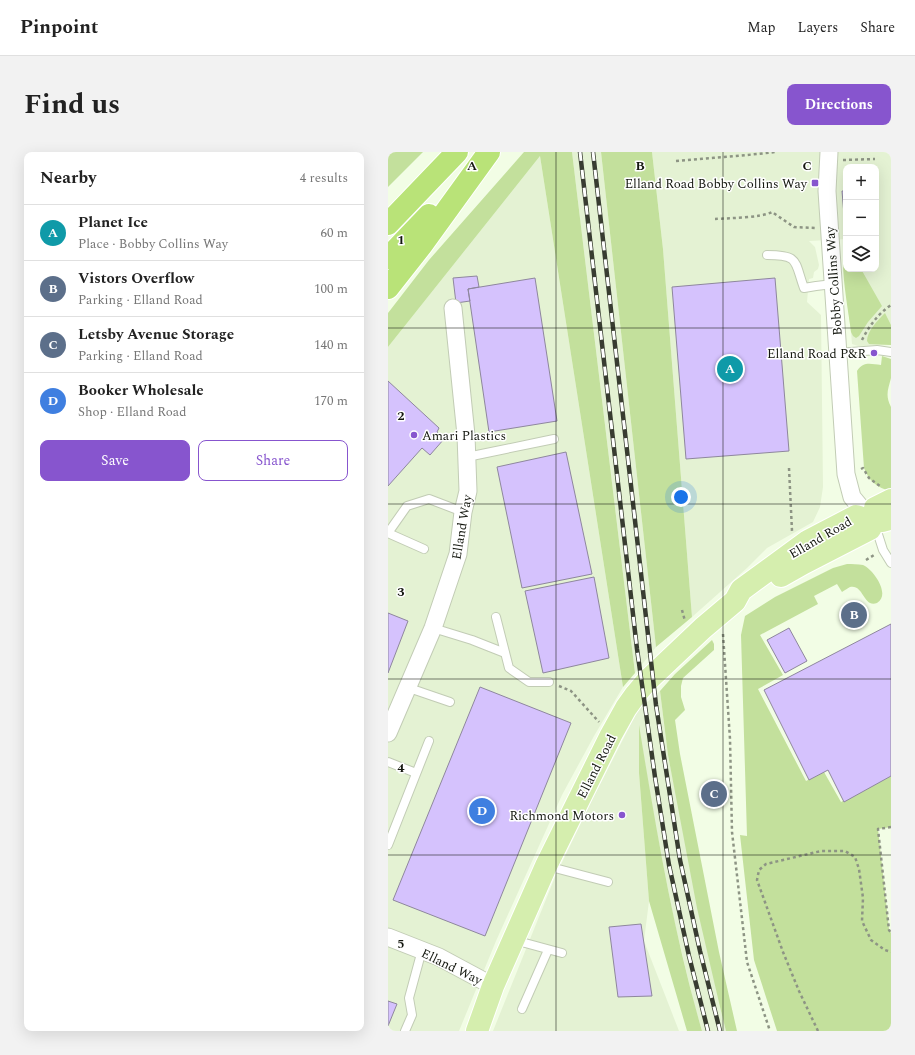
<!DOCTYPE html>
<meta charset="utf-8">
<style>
body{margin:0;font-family:Spectral,serif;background:#f2f2f2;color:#222}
.controls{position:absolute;right:12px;top:12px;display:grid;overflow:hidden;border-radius:8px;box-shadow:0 4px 16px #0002}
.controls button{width:36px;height:36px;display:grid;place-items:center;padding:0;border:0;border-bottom:1px solid #e0e0e0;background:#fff;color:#222;font:20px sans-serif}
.you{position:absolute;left:293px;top:345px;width:14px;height:14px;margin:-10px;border:3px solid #fff;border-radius:50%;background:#1a73e8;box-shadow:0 0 0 6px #1a73e833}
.badge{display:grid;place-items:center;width:26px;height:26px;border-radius:50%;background:#8755ce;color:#fff;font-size:13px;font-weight:700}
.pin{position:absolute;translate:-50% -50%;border:2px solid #fff;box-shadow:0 1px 4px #0006}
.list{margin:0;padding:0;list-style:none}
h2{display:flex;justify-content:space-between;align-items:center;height:52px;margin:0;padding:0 16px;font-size:17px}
h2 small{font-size:13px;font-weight:400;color:#767676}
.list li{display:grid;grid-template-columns:26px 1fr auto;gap:12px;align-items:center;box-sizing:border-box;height:56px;padding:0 16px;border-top:1px solid #e0e0e0}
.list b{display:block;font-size:15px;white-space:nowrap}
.list p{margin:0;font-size:13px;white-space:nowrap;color:#767676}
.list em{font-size:13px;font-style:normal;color:#767676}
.actions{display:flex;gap:8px;padding:12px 16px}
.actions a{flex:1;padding:9px 0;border:1px solid #8755ce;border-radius:8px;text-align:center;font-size:14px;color:#8755ce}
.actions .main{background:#8755ce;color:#fff}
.icon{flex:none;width:22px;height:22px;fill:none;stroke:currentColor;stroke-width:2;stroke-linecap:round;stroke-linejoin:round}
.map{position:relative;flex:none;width:503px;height:879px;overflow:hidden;border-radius:8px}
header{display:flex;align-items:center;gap:24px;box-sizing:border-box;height:56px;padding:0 20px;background:#fff;border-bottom:1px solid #e0e0e0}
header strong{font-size:19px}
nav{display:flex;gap:22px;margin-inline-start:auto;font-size:14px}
.intro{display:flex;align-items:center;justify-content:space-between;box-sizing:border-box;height:96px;padding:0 24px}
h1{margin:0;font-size:28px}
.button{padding:10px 18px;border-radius:8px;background:#8755ce;color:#fff;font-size:14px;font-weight:700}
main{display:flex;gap:24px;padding:0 24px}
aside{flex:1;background:#fff;border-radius:8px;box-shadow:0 4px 16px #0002}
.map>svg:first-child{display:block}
</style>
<header>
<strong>Pinpoint</strong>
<nav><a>Map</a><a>Layers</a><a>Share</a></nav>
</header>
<div class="intro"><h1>Find us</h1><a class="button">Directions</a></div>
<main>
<aside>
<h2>Nearby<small>4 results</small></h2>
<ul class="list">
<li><span class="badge" style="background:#0f9aa8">A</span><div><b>Planet Ice</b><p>Place · Bobby Collins Way</p></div><em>60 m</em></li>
<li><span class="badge" style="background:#5c6f8a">B</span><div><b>Vistors Overflow</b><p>Parking · Elland Road</p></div><em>100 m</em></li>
<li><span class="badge" style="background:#5c6f8a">C</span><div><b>Letsby Avenue Storage</b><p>Parking · Elland Road</p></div><em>140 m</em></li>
<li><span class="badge" style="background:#3f7fe0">D</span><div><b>Booker Wholesale</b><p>Shop · Elland Road</p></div><em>170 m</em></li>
</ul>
<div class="actions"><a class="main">Save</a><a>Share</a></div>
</aside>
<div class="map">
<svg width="503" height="879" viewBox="0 0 503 879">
<rect width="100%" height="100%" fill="#f2fde5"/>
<path fill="#e4f2d3" d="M184 0H213L268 495 247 521Z
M264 0H503V193L470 194 464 192 463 180 459 148 458 117H488V15H458V92V87L421 89 427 95 431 113 430 117 426 120 425 126 421 127 419 150 433 163 435 335 432 355 425 370 379 396 359 416 304 465 275 97Z
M152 4 235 535 206 584 174 643 108 789 71 879H0V195Z
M272 539 280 603 332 855 338 879H314L306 852 286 768 267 671 251 576V621L261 749 256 789 291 879H105L167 725 203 650 250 558Z"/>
<path fill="#c3e09c" d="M0 0H35L0 35Z
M136 0H184L247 521 235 535 152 4 0 195V161L41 108Z
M213 0H264L275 97 304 465 268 495Z
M458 85V117H473L494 154 480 170 471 184 468 186 465 184 463 180C460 154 450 110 458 85Z
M497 161 503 173V193L481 192 479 189C479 179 490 168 497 161Z
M494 204 503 207C503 213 503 220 503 226 500 238 497 243 503 255V339C489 336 481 329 476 316L469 219C475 209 483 212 493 213Z
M459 412C464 412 470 412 475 413 486 418 503 443 489 451 475 456 476 432 462 435 460 436 457 438 454 440L449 432 426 444 430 452 372 483 395 523 370 537 418 629 436 620 453 650 503 624V675L490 677 501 777 503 781V879H389L366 808 352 683 359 684 353 483 357 464 387 445 445 416Z
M324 488 326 492V498L295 526 293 534V545L297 558 287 568 292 602 331 800 349 879H338L332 855 309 756 280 603 272 539 287 522Z
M251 573C268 676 285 779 314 879H299L261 749 251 621Z"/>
<path fill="#d5c2fd" stroke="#8e879d" d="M454 39H458V63H456Z
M89 124 91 135 80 137 82 149 68 151 65 126Z
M147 126 169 269 101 280 80 137Z
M387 126 401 299 298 307 284 135Z
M0 229 51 276 49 280 56 287 42 303 34 296 0 334Z
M178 300 204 422 134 436 109 315Z
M206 425 221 506 155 521 137 439Z
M0 461 20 469 0 521Z
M503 472V624L456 650 440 618 421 628 376 538Z
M401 476 419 509 397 521 379 488Z
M92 535 183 571 97 784 5 748Z
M253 772 264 844 230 845 221 775Z
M0 849 9 852 0 874Z"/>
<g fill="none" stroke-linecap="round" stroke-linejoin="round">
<g stroke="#c2ccb5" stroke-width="10">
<path id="service" d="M379 103C412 103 406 109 416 136L428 134 445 132
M450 201 489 198 503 200
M79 305 166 287
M487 373 495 398 503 411
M0 381 19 354 41 347 75 360
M0 381 36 397
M108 465 121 516 141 530H161
M45 476 84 488 117 501
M21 536 62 550
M0 610 28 621
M0 693 41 589
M159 714 220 730
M126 788 174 801
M134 857 160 798
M17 879 24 863 21 846 34 798"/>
</g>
<g stroke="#c2ccb5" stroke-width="19">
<path id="minor" d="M441 0 439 39 458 322 464 345 478 362 486 369
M0 581 45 476 70 402 75 360 80 339 78 283 65 156
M0 785 51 805 105 834"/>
</g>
<g stroke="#fff" stroke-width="24">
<path id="primary" d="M393 424 416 411 482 377 486 369 487 356 503 348
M89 879 105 834 158 714 223 583 238 556 248 542 259 529 315 476 347 449 353 438 420 389 468 364C481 368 490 373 503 366"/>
</g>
<g stroke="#fff" stroke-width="24">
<path id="motorway" d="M0 72 69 0
M0 106 41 63
M0 136 33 94 101 0"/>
</g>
<path stroke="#8d9484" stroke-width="2.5" stroke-dasharray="3 3" stroke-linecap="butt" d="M455 8 487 7
M288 9C321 6 354 4 387 0
M327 67C342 66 372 66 384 60L406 75 427 76
M474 188C481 174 490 162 503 153
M401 316 404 379
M473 317 475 316 481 326 492 334
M478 408 486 403
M294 458 297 469
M335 482 342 587 344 680 359 810 382 879
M171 534 183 539 211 570
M503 675 490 677 501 778 503 781
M430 879 411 839 395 800 369 728 371 718 378 712 433 699H457L467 705 471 717 475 746 474 769 483 788 497 798 503 800"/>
<use href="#service" stroke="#fff" stroke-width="8"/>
<use href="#minor" stroke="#fff" stroke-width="17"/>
<use href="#primary" stroke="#d5eeae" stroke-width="22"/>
<use href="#motorway" stroke="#b9e378" stroke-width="22"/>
<g stroke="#383c31" stroke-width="4.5">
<path id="rail" d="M192 0 249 497 267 625 281 713 301 804 320 879
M205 0 268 553 292 708 312 799 332 879"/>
</g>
<use href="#rail" stroke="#fff" stroke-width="3" stroke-dasharray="9" stroke-linecap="butt"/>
</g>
<path fill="none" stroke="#14170f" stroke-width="1" stroke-opacity="0.55" d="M168 0V879M335 0V879M0 176H503M0 352H503M0 527H503M0 703H503"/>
<g fill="#8755ce" stroke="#fff" stroke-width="1.5">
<rect x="423" y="27" width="8" height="8" rx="2"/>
<circle cx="486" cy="201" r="4"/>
<circle cx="26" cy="283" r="4"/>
<circle cx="234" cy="663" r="4"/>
</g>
<g text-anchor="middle" stroke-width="3" stroke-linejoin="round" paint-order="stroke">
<g font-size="13" fill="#14170f" stroke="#fff" text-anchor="end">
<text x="419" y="36">Elland Road Bobby Collins Way</text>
<text x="478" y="206">Elland Road P&amp;R</text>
<text x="34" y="288" text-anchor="start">Amari Plastics</text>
<text x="226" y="668">Richmond Motors</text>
</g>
<g font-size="13" fill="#14170f" stroke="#fff">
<text transform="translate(445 129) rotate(-94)" y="5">Bobby Collins Way</text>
<text transform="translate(73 375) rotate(-80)" y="5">Elland Way</text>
<text transform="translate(432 385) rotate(-30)" y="5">Elland Road</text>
<text transform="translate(208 614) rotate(-63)" y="5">Elland Road</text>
<text transform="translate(64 814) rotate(26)" y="5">Elland Way</text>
</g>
</g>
<g font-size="13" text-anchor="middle" font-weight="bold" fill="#14170f" stroke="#fff" stroke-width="3" stroke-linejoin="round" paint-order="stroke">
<text x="84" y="18">A</text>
<text x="252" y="18">B</text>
<text x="419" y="18">C</text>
<text x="13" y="92">1</text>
<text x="13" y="268">2</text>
<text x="13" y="444">3</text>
<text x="13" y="620">4</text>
<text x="13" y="796">5</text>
</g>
</svg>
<div class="controls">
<button>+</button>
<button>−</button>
<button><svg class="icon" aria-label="layers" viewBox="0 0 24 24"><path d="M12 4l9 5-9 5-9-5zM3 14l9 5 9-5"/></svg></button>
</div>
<div class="you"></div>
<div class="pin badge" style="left:342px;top:217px;background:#0f9aa8">A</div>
<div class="pin badge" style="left:466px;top:463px;background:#5c6f8a">B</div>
<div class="pin badge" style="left:326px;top:642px;background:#5c6f8a">C</div>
<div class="pin badge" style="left:94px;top:659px;background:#3f7fe0">D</div>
</div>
</main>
